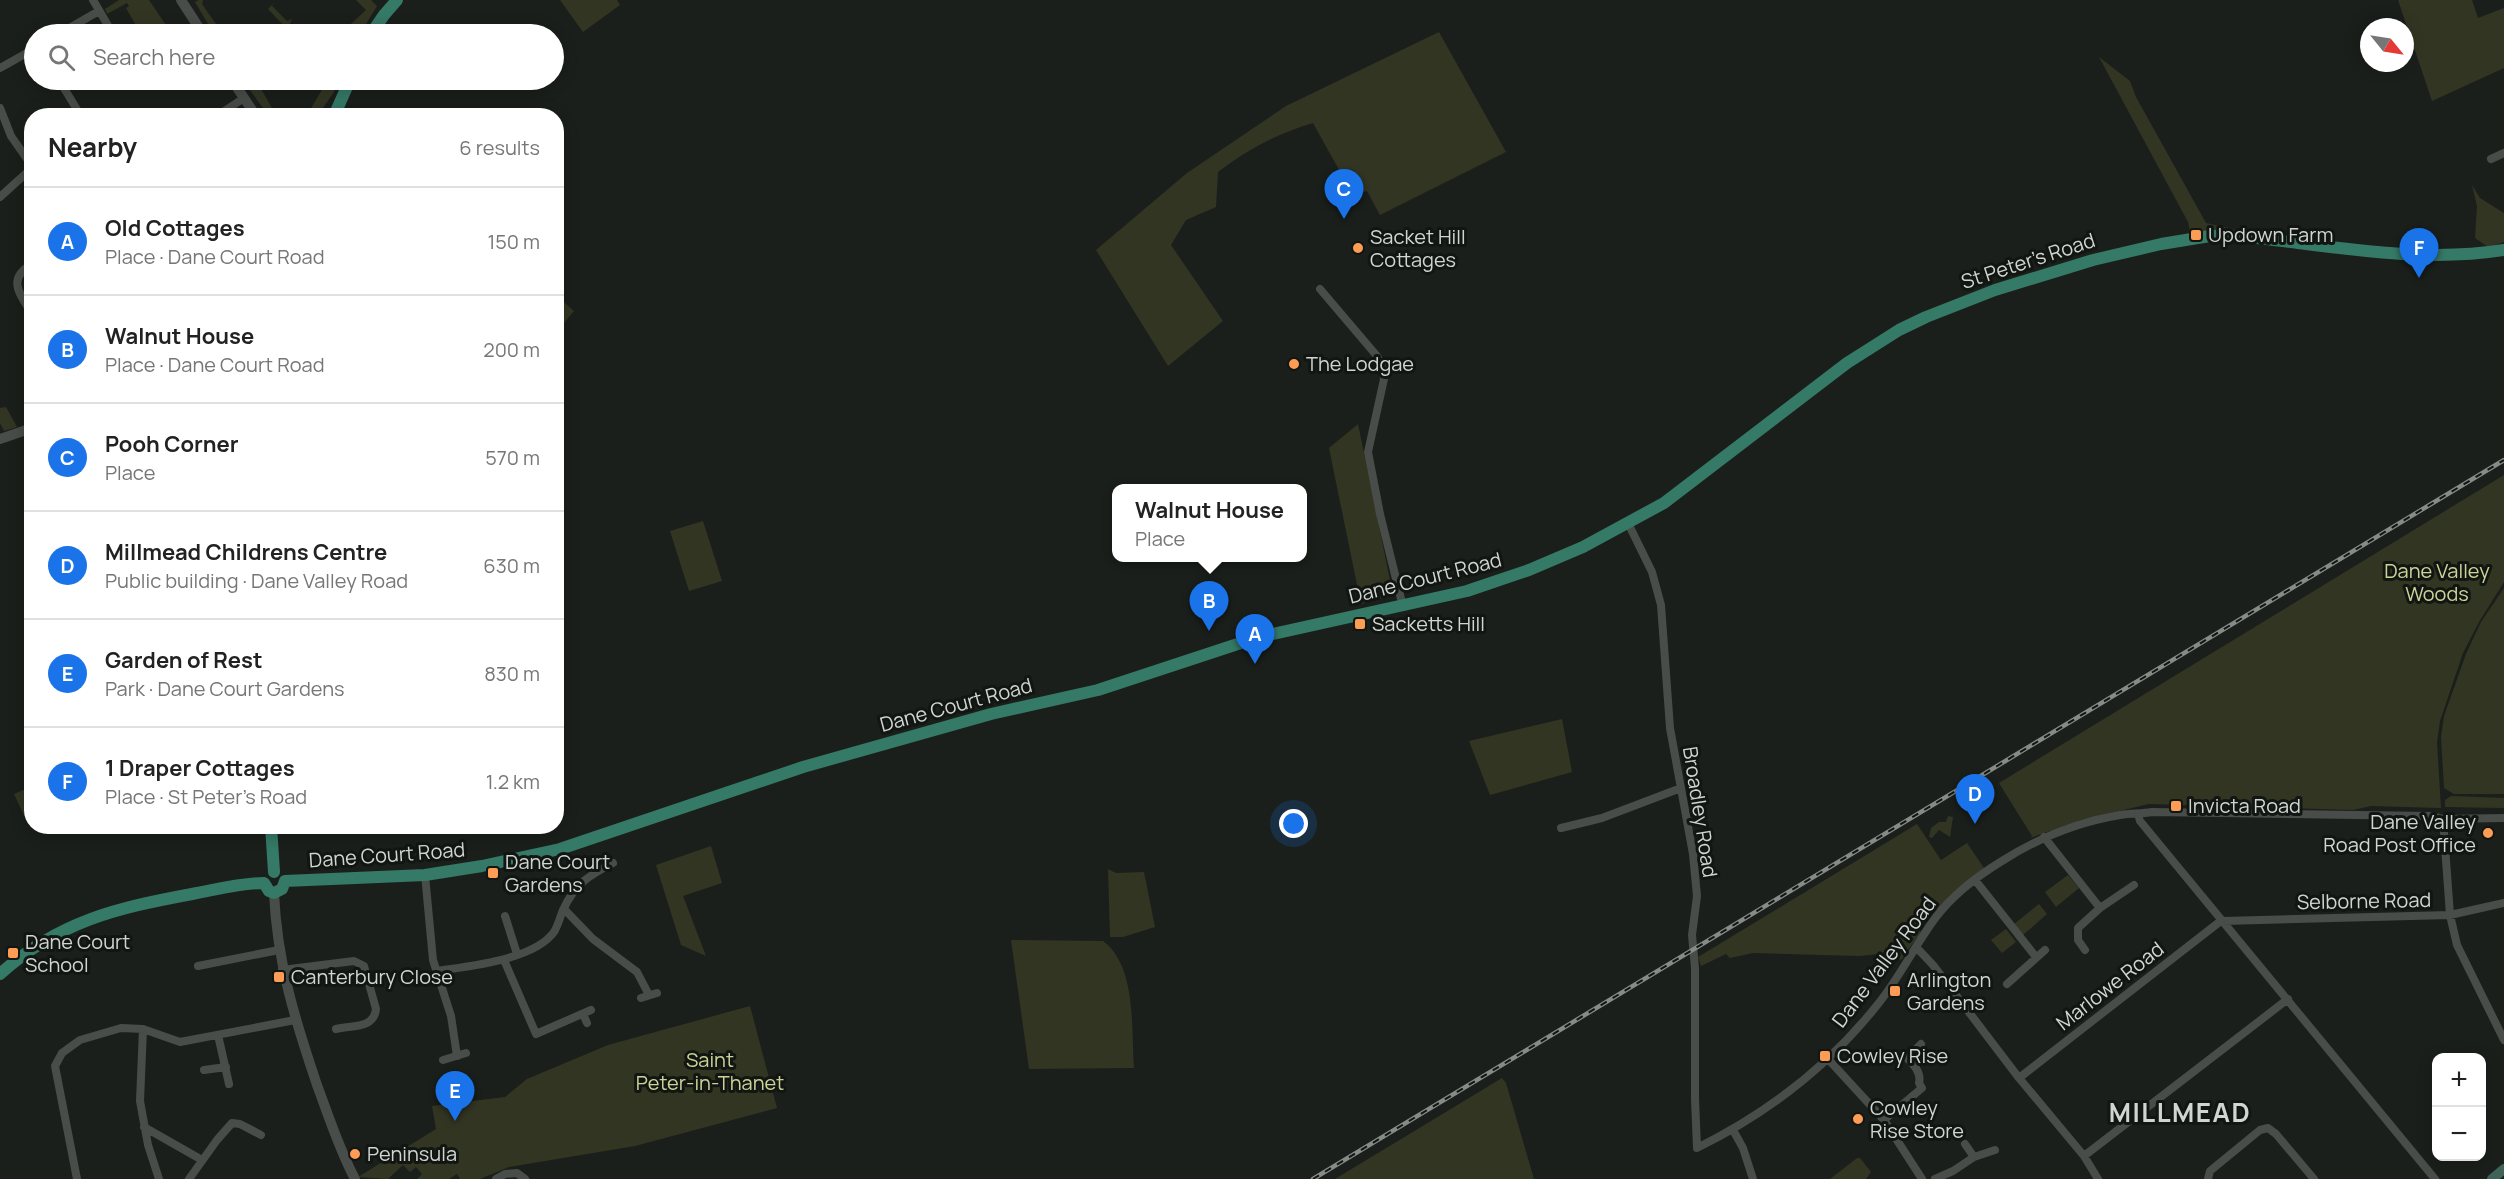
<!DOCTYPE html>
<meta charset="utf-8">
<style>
body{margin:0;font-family:Manrope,sans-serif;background:#f6f6f6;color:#222}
.controls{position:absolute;right:18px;bottom:18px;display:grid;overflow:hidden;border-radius:12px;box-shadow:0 3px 15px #0003}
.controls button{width:54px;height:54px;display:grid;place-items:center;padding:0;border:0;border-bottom:2px solid #e0e0e0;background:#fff;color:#222;font:30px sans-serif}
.compass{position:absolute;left:2360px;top:18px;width:54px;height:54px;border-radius:50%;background:#fff;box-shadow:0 3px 15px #0003;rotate:120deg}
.you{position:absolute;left:1294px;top:824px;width:21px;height:21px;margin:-15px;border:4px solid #fff;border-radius:50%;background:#1a73e8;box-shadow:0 0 0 9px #1a73e833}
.badge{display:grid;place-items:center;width:39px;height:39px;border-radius:50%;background:#1a73e8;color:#fff;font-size:20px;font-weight:700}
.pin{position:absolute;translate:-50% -50px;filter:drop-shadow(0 2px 3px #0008)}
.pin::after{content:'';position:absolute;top:32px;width:21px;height:18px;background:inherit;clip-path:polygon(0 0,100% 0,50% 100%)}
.popup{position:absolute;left:1112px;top:484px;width:195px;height:78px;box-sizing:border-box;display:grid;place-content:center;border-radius:12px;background:#fff;filter:drop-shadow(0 2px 4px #0005);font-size:20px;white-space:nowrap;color:#767676}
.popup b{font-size:22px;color:#222}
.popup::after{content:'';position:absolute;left:50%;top:100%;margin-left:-12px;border:12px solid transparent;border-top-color:#fff}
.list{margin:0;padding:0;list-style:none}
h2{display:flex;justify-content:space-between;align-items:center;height:78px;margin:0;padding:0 24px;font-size:26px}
h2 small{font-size:20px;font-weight:400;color:#767676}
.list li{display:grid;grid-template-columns:39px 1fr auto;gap:18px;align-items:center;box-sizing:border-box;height:108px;padding:0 24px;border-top:2px solid #e0e0e0}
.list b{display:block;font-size:22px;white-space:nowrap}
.list p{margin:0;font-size:20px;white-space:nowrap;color:#767676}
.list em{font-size:20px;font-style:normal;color:#767676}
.icon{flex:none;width:33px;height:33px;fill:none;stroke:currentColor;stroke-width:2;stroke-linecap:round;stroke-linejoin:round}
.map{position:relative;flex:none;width:2504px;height:1179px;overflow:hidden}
.search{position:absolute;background:#fff;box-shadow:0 3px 15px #0003;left:24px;top:24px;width:540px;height:66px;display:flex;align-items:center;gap:15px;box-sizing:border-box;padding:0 21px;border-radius:33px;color:#767676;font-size:22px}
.panel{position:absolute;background:#fff;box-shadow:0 3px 15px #0003;left:24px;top:108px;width:540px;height:726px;border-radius:24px}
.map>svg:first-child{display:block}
</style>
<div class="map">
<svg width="2504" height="1179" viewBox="0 0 2504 1179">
<rect width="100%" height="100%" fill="#1a1f1b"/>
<path fill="#333523" d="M119 0H149L172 34H141L126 8 129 6 127 3 107 14 105 9Z
M199 0H203L202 4 223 34H214L195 2Z
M356 0H371L377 6 360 34H340L366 10Z
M560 0H617L620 5 583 32Z
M2398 0H2472L2478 18 2504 8V68L2432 101Z
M275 2 272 6 287 21 292 19 289 26H284L268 9Z
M1439 32 1506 152 1380 215 1367 191 1353 195 1313 123C1278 133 1247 150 1218 172L1216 207 1186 220 1171 245 1223 321 1168 366 1096 250 1187 173 1286 106Z
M2099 57 2130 81 2136 97 2206 223 2238 230 2194 236 2190 232 2188 222Z
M321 80H339L334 92 318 115H307L326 83Z
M257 82 276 115H268L247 86Z
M2472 185 2480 198 2504 213V242L2488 247 2475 238 2477 206Z
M557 296 574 311 557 331Z
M6 407 17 427 4 431 0 423V408Z
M1358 424 1393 595 1361 604 1329 448Z
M2504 475V582L2479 622 2463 653 2440 721 2437 743 2441 808 2371 806 2353 810 2149 804 2081 820 2030 838 2032 836 1999 783Z
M703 521 722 581 689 591 670 531Z
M2504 588V794H2454L2444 788 2441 737 2444 716 2466 654 2481 622Z
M1562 719 1572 772 1490 795 1469 741Z
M30 787 31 822 28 824 14 794Z
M2451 796 2504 798V808L2445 807V800Z
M1948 816 1953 817 1950 837 1939 830 1932 838 1929 837 1931 828 1939 822H1946Z
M1917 824 1941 860 1967 843 1984 868 1938 910 1936 908 1923 920 1919 930 1921 932 1901 960 1889 953 1859 956 1753 953 1730 958 1726 954 1701 966 1698 957Z
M711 846 722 883 683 896 706 956 681 945 656 865Z
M1108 869 1116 873 1144 872 1155 927 1123 937H1110Z
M2068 875 2079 888 2056 907 2045 892Z
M2039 904 2047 914 2023 935 2014 924Z
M2006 929 2016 942 2002 953 1991 940Z
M1011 940 1103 941C1137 966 1131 1029 1134 1068L1029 1069Z
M750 1006 777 1108 635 1146 509 1167 480 1179H460L457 1174 449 1179H417L422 1174 416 1167 410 1172 403 1165 388 1179 358 1177 436 1129 432 1106 505 1097 527 1079 608 1045Z
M1502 1078 1506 1083 1534 1179H1335Z
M1857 1158H1860L1871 1172 1866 1179H1830Z"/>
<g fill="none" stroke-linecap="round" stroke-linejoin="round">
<path stroke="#484d49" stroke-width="8" d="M93 0 113 34
M59 34 99 11
M0 68 34 49
M59 80 81 116
M0 108 11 136 32 166
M217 116 244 98
M2491 159 2504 153
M0 197 32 168
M32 264C6 279 20 294 32 314
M1320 289 1377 356 1382 366 1384 379 1368 452 1380 514 1403 607
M1628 523 1652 572 1661 605 1670 728 1693 854 1697 896 1692 935 1695 968V1099L1697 1148C1768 1113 1829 1066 1878 1004 1900 977 1915 945 1936 917 1953 895 1979 875 2002 861 2038 838 2078 822 2120 815 2131 813 2141 814 2152 812L2431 816 2443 819 2504 818
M2138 814 2140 821 2435 1179
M2443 819 2450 915 2457 945 2504 1040
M1561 828 1602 818 1681 788
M2044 837 2100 908
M425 875 433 960 451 1016 457 1056
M1975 880 2036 957
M564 909 593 939 637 972 649 995
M505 916 517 954
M2223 921 2450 915 2504 903
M1916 947 1933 965 2019 1078 2084 1156 2098 1179
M2085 950 2078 940V928L2100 908 2134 885
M504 960 536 1034 591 1010
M198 966 279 950
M282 970 354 961 364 966 376 1009C374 1029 352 1025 336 1029
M437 971C469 966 534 960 554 932 558 926 560 917 563 910 575 884 588 876 613 863
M2007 984 2045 950
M641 998 657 993
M583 1014 587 1023
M143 1029 140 1101 148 1145 159 1179
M218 1035 229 1084
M1907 1058 1921 1044
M1828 1059 1884 1120 1922 1179
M443 1060 466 1053
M204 1070 226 1067
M2019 1078 2222 920
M1884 1120 1922 1088 1919 1083C1922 1071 1911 1062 1903 1054
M144 1127 202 1160
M1733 1130 1743 1148 1753 1179
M2084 1156 2288 999
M1974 1157 1995 1150
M77 1179 55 1066 62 1053 80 1040 121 1028 143 1029 180 1042 295 1020
M189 1179 217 1140 232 1123 240 1124 261 1135
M496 1179 505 1174 517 1173 525 1179
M1935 1179 1953 1171 1974 1157 1965 1144
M2208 1179 2210 1171 2260 1130 2268 1128 2276 1134 2314 1179"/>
<path stroke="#484d49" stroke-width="10" d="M181 0 203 34
M232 80 256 116
M0 439 32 428
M274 893C277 962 295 1020 317 1085 329 1117 339 1149 355 1179"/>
<path stroke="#3f6358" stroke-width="10" d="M2492 1179 2504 1169"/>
<path stroke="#357967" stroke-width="12" d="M371 34 384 15 397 0
M334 116 350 80
M271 826 274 872
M285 881 425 875 482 866 560 849 803 767 991 714 1098 690 1259 637 1467 591 1529 570 1583 547 1664 503 1847 363 1899 330 1926 317 1995 290 2093 260 2161 244 2210 236H2239C2327 245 2416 264 2504 250
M264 883 269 891 274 893 282 889 285 881
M0 974C59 921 117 908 192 894 215 890 240 883 264 883"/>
<g stroke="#868b87" stroke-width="4.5">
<path id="rail" d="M1313 1179 2504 460"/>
</g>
<use href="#rail" stroke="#111612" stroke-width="2" stroke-dasharray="7" stroke-linecap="butt"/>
</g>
<g fill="#fd9c55" stroke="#111612" stroke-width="2">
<rect x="2190" y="229" width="12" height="12" rx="3"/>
<circle cx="1358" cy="248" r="6"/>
<circle cx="1294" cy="364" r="6"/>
<rect x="1354" y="618" width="12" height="12" rx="3"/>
<rect x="2170" y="800" width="12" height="12" rx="3"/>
<circle cx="2488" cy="833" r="6"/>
<rect x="487" y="867" width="12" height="12" rx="3"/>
<rect x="7" y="947" width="12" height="12" rx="3"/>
<rect x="273" y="971" width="12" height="12" rx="3"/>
<rect x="1889" y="985" width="12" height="12" rx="3"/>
<rect x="1819" y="1050" width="12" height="12" rx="3"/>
<circle cx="1858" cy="1119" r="6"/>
<circle cx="355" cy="1154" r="6"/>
</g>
<g text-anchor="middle" stroke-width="6" stroke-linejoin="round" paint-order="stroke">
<g font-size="20" fill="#d1d5d2" stroke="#111612" text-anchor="start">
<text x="2208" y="242">Updown Farm</text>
<text x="1370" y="244">Sacket Hill<tspan x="1370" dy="23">Cottages</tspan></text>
<text x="1306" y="371">The Lodgae</text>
<text x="1372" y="631">Sacketts Hill</text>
<text x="2188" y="813">Invicta Road</text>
<text x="2476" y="829" text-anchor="end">Dane Valley<tspan x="2476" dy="23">Road Post Office</tspan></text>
<text x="505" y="869">Dane Court<tspan x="505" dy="23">Gardens</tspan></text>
<text x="25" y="949">Dane Court<tspan x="25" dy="23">School</tspan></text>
<text x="291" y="984">Canterbury Close</text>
<text x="1907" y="987">Arlington<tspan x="1907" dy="23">Gardens</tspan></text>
<text x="1837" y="1063">Cowley Rise</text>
<text x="1870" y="1115">Cowley<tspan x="1870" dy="23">Rise Store</tspan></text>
<text x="367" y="1161">Peninsula</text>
</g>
<g font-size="20" fill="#d1d5d2" stroke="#111612">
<text transform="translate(2028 261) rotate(-18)" y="7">St Peter's Road</text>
<text transform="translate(1425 578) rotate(-14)" y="7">Dane Court Road</text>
<text transform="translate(956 705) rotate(-15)" y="7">Dane Court Road</text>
<text transform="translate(1700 812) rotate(81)" y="7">Broadley Road</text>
<text transform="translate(387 855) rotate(-4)" y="7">Dane Court Road</text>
<text transform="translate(2364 901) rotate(-1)" y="7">Selborne Road</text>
<text transform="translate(1884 962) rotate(-53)" y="7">Dane Valley Road</text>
<text transform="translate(2110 986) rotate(-38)" y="7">Marlowe Road</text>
</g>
<g font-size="20" fill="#ccd397" stroke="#111612">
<text x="2437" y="578">Dane Valley<tspan x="2437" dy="23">Woods</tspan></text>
<text x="710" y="1067">Saint<tspan x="710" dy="23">Peter-in-Thanet</tspan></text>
</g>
<g font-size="26" font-weight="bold" letter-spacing="1.5" fill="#cfd5d0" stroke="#111612">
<text x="2180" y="1122">MILLMEAD</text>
</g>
</g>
</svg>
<div class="controls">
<button>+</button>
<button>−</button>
</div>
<svg class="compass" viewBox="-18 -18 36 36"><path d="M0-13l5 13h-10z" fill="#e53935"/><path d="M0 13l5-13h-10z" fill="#767676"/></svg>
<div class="you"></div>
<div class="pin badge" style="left:1255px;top:664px">A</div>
<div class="pin badge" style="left:1209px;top:631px">B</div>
<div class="popup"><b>Walnut House</b>Place</div>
<div class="pin badge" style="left:1344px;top:219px">C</div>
<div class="pin badge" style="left:1975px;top:824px">D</div>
<div class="pin badge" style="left:455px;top:1121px">E</div>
<div class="pin badge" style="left:2419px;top:278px">F</div>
<div class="search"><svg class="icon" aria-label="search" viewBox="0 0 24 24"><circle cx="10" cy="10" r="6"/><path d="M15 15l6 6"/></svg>Search here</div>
<section class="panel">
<h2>Nearby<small>6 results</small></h2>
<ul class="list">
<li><span class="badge">A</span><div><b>Old Cottages</b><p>Place · Dane Court Road</p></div><em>150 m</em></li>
<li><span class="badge">B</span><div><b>Walnut House</b><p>Place · Dane Court Road</p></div><em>200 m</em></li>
<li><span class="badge">C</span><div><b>Pooh Corner</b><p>Place</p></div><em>570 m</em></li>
<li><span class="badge">D</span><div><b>Millmead Childrens Centre</b><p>Public building · Dane Valley Road</p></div><em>630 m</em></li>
<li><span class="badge">E</span><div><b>Garden of Rest</b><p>Park · Dane Court Gardens</p></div><em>830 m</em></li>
<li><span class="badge">F</span><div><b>1 Draper Cottages</b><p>Place · St Peter's Road</p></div><em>1.2 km</em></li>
</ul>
</section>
</div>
